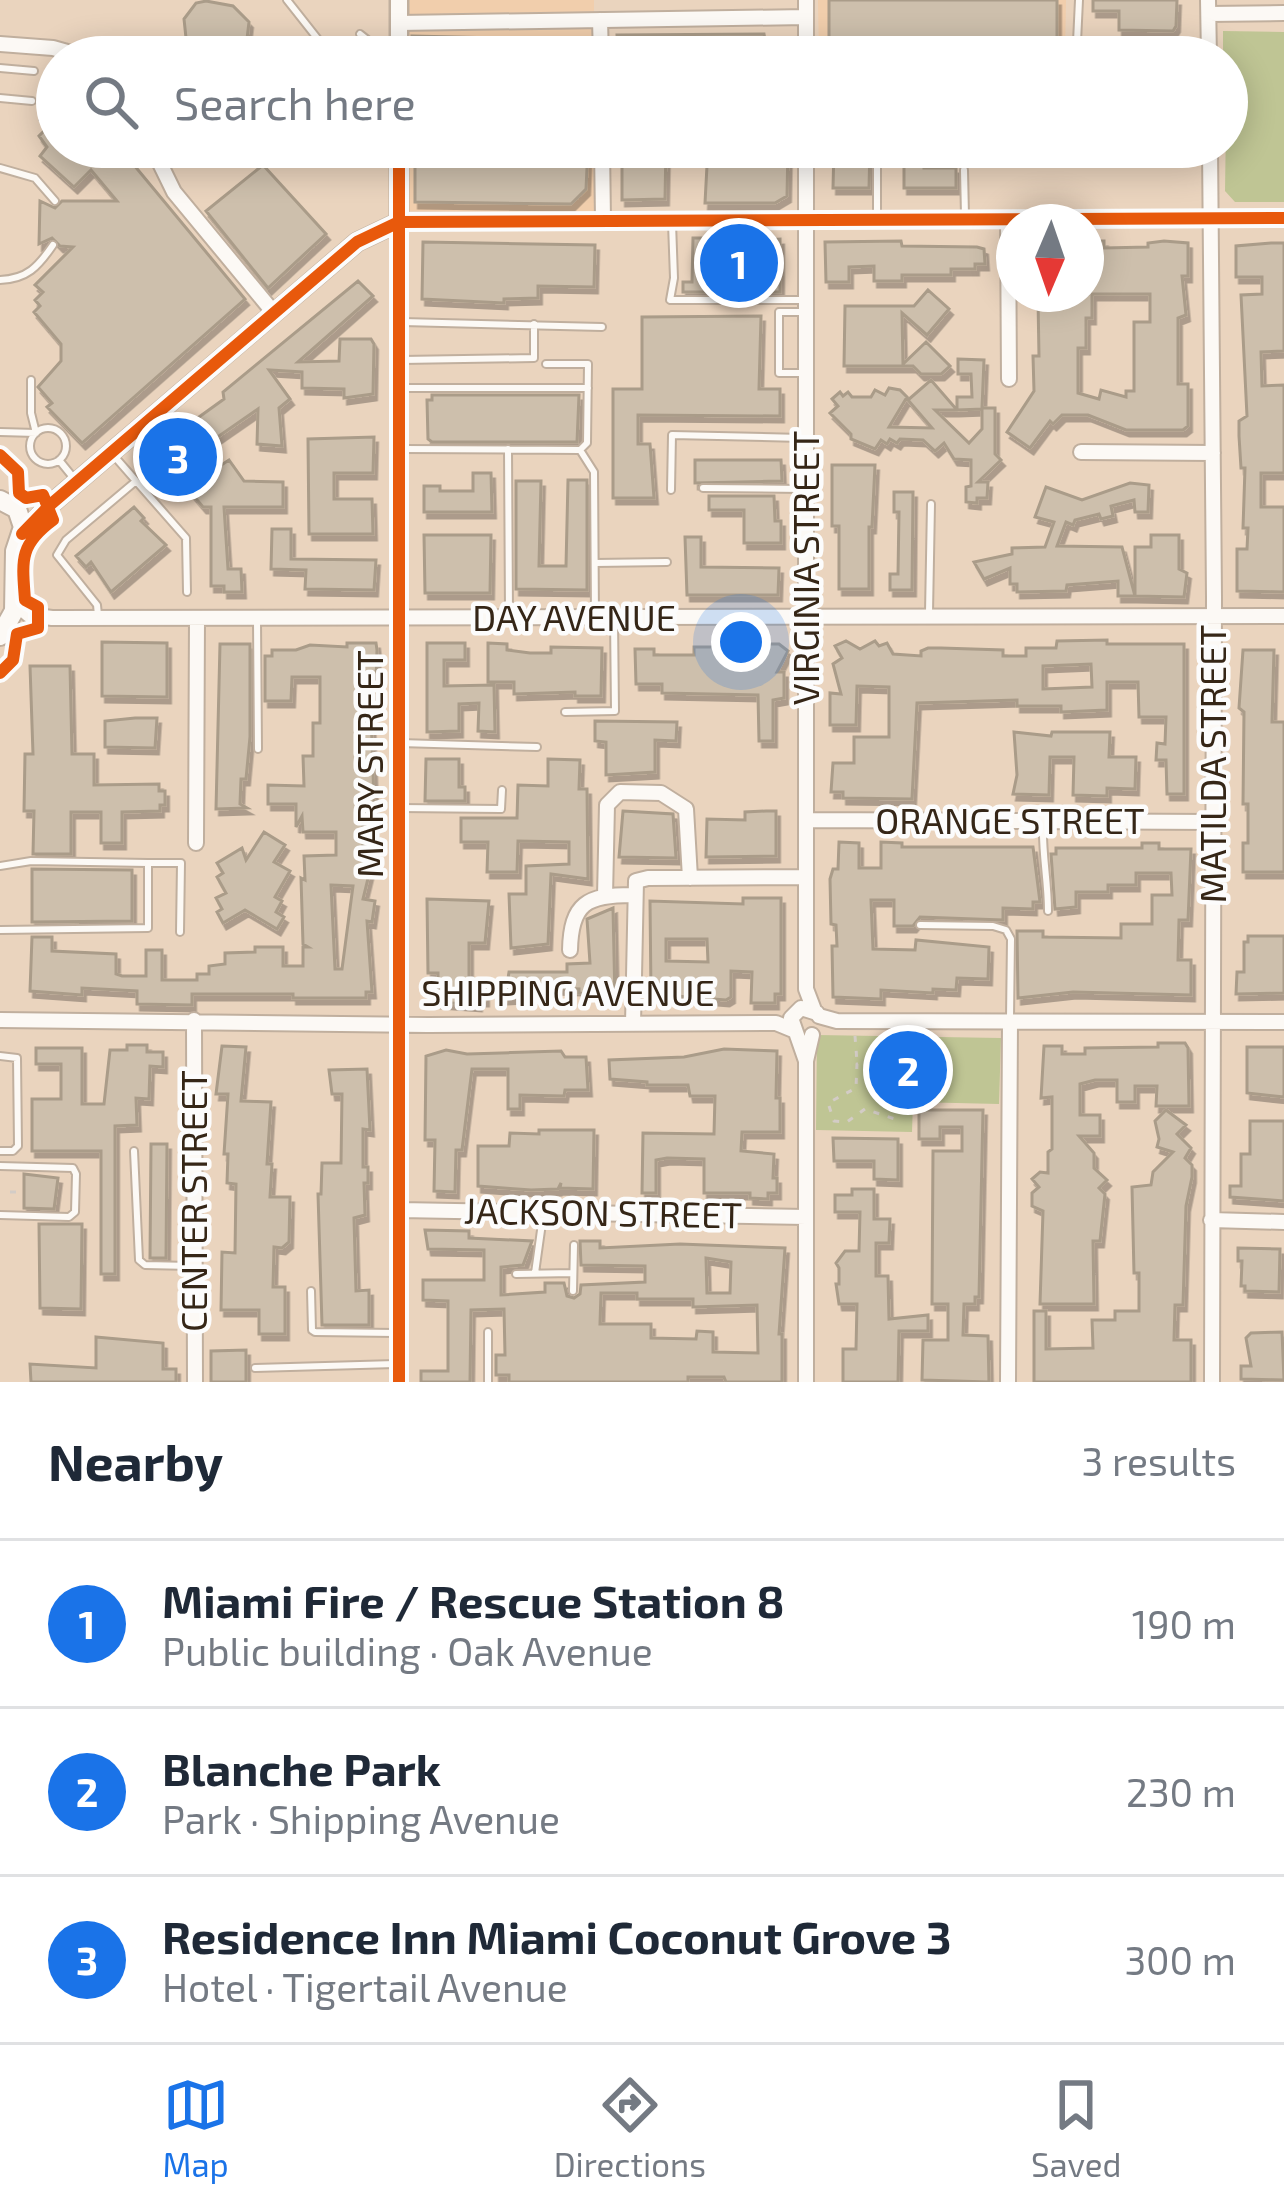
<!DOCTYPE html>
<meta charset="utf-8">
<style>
body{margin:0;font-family:"Exo 2",sans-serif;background:#f6f6f7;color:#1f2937}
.compass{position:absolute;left:996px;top:204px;width:108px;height:108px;border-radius:50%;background:#fff;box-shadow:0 6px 30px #0003;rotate:182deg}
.you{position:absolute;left:741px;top:642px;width:42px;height:42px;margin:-30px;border:9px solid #fff;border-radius:50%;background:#1a73e8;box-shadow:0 0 0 18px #1a73e833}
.badge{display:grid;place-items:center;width:78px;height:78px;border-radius:50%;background:#1a73e8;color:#fff;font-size:39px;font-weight:700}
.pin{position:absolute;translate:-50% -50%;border:6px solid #fff;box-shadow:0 3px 12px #0006}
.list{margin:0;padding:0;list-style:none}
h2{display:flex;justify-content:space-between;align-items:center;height:156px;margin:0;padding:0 48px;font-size:51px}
h2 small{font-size:39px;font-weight:400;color:#747a83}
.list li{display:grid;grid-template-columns:78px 1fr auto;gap:36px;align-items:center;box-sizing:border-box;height:168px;padding:0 48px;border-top:3px solid #e0e1e3}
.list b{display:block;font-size:45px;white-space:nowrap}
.list p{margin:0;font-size:39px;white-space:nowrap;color:#747a83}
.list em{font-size:39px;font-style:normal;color:#747a83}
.icon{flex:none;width:66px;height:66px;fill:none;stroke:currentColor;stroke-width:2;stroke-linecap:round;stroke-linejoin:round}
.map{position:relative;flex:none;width:1284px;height:1382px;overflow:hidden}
.search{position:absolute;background:#fff;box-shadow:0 6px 30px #0003;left:36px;right:36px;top:36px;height:132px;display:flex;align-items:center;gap:30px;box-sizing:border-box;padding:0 42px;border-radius:66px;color:#747a83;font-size:45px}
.sheet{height:660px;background:#fff}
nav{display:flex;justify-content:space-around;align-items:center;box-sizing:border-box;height:168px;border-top:3px solid #e0e1e3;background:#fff;font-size:33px;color:#747a83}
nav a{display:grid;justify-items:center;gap:6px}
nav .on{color:#1a73e8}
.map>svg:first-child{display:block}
</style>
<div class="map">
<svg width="1284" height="1382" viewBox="0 0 1284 1382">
<defs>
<filter id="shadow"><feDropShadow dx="3.5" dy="6" stdDeviation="0" flood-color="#0004"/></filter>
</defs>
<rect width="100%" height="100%" fill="#ead4be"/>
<path fill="#f1ceac" d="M407 0H594V57H408Z
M818 0H1066L1065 55 819 57Z
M408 147H594V212L409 211Z"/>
<path fill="#bfc594" d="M1223 31 1284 32V202H1235L1225 191 1227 57H1223Z
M817 1035 1001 1038 999 1104 913 1102 912 1132 816 1130Z"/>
<path fill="#cdbfac" stroke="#aa9c89" stroke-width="3" fill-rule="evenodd" filter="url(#shadow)" d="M829 0H1057V50H986V42H923V51H895V57H829Z
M1093 0H1177L1176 26 1173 31 1119 30V11H1093Z
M206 1 233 6 249 22 247 39 234 57H188L184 19 196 3Z
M764 34 765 40 783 47 792 57H618L617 35Z
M412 36 584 40V57H413Z
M57 103V147H119L245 299 82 443 47 407 52 403 38 387 61 361V344L34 312 40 306 35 300 43 292 35 285 73 247 60 246 52 238 39 244 40 201 55 208 62 201H117L91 170 74 187 40 156 47 147 39 136 47 128 40 120Z
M415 147H588L586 189 571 204 415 202Z
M622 147H666L665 199 622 200Z
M708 147H788L787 196 775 203H705Z
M834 147H870L869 188H833Z
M904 147H924V168H956V188H904Z
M263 165 326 234 268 288 206 211Z
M693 238H717V243L780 239V292H683V282H692Z
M901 241 902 246 977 247 984 249 985 264H975V269H951V275H902V281H874V266L849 267V282H826L825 242Z
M1087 241H1104V248L1148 247V243L1164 241 1188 243V276H1182L1186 315 1178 318V384H1188V426L1183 430H1126L1088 415H1062L1053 424 1050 421 1030 448 1007 432 1034 391 1033 356H1039L1038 299 1042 294H1088ZM1092 294H1150V322H1134V391H1126V397L1101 390 1099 399 1078 393V348H1086V318H1092Z
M423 242 595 245 594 287 538 286V298L504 299V303L422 299Z
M1271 243H1284V351L1261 352 1262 386 1284 385V473H1261V507H1284V592L1237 591V549H1247L1248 528H1243L1245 468H1241L1239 436V421L1247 416 1241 295 1262 294V277H1236V246Z
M358 281 373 296 298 362 339 361 340 339H371L374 344 373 394 344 398V389L302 388V372L269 370 290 399 279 408 282 446 257 444 258 409 193 454 209 473 229 460 244 481 283 482V507H224L228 569H241L242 592H224V586H211V507H203L157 452 178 437 174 435 224 399 223 392Z
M928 290 949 309 927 335 902 313 903 364 926 342 950 366 941 374H921L913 366H844L845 306H914Z
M761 316 759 389H780V416L638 415V444H650L654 498H613V389H642V317Z
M958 359 984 360 982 408H995V454L1001 460 978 482H988L987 498H977V503L966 502V487L971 486V460L954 459 944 443 935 451 923 440 900 439 897 443 890 439 887 444 881 440 875 449 851 439V434L830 413 838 406 832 399 840 392 843 396 848 392 852 397H871L875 390 885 395 889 388 900 390 907 397 889 427 932 428 908 400 931 380 957 410H935L969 443 982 429V409L957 410V397H972L971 374H958Z
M432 395H579L577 442H432L428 439 427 400H432Z
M374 437 373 473H334V499H372L373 534H309L308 439Z
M695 460H781L782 481 695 483Z
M832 465H875L872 527H869V589H839V526H832Z
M473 473H491L492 512H424V486H440V491H473Z
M568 480H587V590L516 589V481H541L539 566H566Z
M1130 483 1149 485 1148 512H1135L1134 500 1111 506 1113 516 1101 519 1099 514 1075 520 1073 525 1066 522 1057 546 1122 547 1135 596H1118V581L1067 585 1066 591 1017 592V584H1010V568L984 579 974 562 1012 554V548L1045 547 1054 522 1035 517 1046 487 1082 500Z
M894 492H913L912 590H890V574H898L899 512H894Z
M709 496H774L775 521H781V543H744V510H709Z
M134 507 144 518 141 521 166 545 111 592 91 562 86 567 76 556Z
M272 529H291V559L376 560 374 590 305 589 306 570 271 569Z
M424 535H491L490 593H425Z
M1151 535H1179V569L1187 573 1184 597 1135 596V547H1151Z
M685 537H701V567L779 568 778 595H687Z
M1107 640V644H1184V794H1167L1166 760H1156L1157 743 1165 744 1166 717H1139L1138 682H1107V710L1061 712V706H1017V700L917 703 912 799 843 798V792H831L833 763H854V737H889V687L857 686 856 725H830V693L841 694 833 664 842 658 835 646 846 641 860 649 875 641 879 646 887 643 893 654 921 656V651L928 648H941L1003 650V656H1026V648H1056L1057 641ZM1091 664 1092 687 1043 689V666Z
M102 642 167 643V697L102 696Z
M347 643H376L377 650 376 681H370L374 802 372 809 363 810V860H369L371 866 363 899 375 901 372 922 367 921 372 992H366V998H293V994H192V1005L137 1004V991L82 988V995L30 991 32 937H52V951L116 954V974L122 976H146V950H162V980H197V974H209V966L225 964V953L255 952V947H283V966H303V947H308L303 944 301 878 305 880 304 856 336 855V832H303L302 816 296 827V804H268V785L304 786 303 756H313V723H320V677H292L291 701H265V656H272V650H296L310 645 347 647ZM331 885 353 886 342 969H335Z
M427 643H465V660H444V686L494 685 495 732 478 731 479 703 459 704V731L427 732Z
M488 643 507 644V650L530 653H551V647L602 648 601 696H575V692L514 694V682H488Z
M220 644H250V737L246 779H241L240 804 247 808 216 809Z
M758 644H779L788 651 777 672H784V698L773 700V741H759L758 695 662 693V684H636L635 649H654V655H694V647H758Z
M1243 650H1274L1272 722H1284V872H1243V843H1248V804H1243L1244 712 1239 708Z
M30 666H70L72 754H94V785L159 784V791H165V805H160V811L122 812V843H101V812H71V854H33L34 811H24L25 754H33Z
M135 718H157L155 748 105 747V721Z
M595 721 677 722 676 741 655 740V772L606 775V742L595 741Z
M1014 732 1051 736 1052 732H1110L1109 757H1136L1135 789 1107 788V796L1073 795 1074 757H1050L1049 795 1013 794 1017 775Z
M426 759H459V787H465V801H425Z
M548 759 580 760 579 789H587L588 879 551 874 548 944 511 948 509 894H526V866L569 864V842L518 841 517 872H487L488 842H461V818H517L518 785 548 786Z
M623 811 673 814 676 858 619 857Z
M766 811H776V856L706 857 707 819 745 820V812Z
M264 832 285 845 274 862 290 871 275 897 282 901 276 912 284 917 277 929 245 910 223 923 217 912 222 909 216 898 226 893 217 877 223 873 217 863 242 848 246 860Z
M839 842 859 843V868H881V842L902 843V847H1033L1040 902H1033V909L1003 908V920L920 917 913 926H894V900H871L873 949 915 950 916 940 989 947 988 979 957 978 956 990 933 989V993L881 990V999L833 997 832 946H837L836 925 831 924 830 879 833 869H838Z
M1142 843H1159V849H1191L1188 920H1179L1178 960H1191V995L1073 992 1018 998 1017 931H1043V937L1121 938V924H1152V895H1172L1171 873H1136V885H1108V892H1076V907L1055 909 1051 854H1056V848H1142Z
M32 869 132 870V921L32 922Z
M743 898H781V994H775V1003H751L752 972 731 971V997L726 1000 651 994 650 901 743 904ZM666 939H707L708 962 666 961Z
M427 899 489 901 485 943H469V987H485V1000H478V1005L438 1002V973H428Z
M613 908 615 1001 595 1000V994L579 993V989L522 987V997L505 998 509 972H567V964L590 963 587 919Z
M1248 936H1284V993L1236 994 1237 972H1244V942H1248Z
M1158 1043H1185L1188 1048 1189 1106H1156L1157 1086H1135V1102H1117V1080H1095L1080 1084V1115H1100V1136H1079L1094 1153V1168L1107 1180 1099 1188 1105 1194 1100 1241H1093L1094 1304H1040L1043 1211 1032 1206V1193L1039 1187 1032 1179 1040 1172 1048 1173V1152L1052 1149V1097L1041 1098 1044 1046H1062V1054H1085V1048L1158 1047Z
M127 1045H147V1052H163V1067L150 1066 149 1099 136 1098 137 1125 115 1126V1274H101V1151H32V1099H61V1064H36V1048H82V1104H104L110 1050H127Z
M222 1046 246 1047 241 1101 271 1102 267 1164H272L270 1197H290L289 1242 282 1248 274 1247 273 1287H285V1334H259V1310H221L222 1252 235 1253 236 1184 227 1183 228 1154H224L228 1094H216Z
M1247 1047H1284V1097L1247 1093Z
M724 1049 777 1051 776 1098H780V1132H742L741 1151 774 1154 773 1178H777V1193H768V1199L750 1198V1193H704V1159L667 1158 656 1160V1193H642L643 1133 714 1134 715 1096H690L688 1085H647V1082L610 1079 609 1060 684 1057Z
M446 1050 467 1054 561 1051 565 1057H586L588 1090H565L564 1096 520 1095V1109H508V1069H472L462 1150H456L455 1192 434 1191 435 1140H425L426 1056Z
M367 1069 370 1130 363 1129V1167H368V1183H364L365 1215 354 1218 356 1291 369 1290V1325H322L318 1194H321L322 1163H341L342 1094H332L329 1070Z
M919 1110H983L979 1297H975V1304H964L963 1335 988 1336 989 1382 922 1380 923 1340H948V1304H932L933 1151H962V1127H940V1139H919Z
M1166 1110 1186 1125 1177 1134 1191 1148 1185 1158 1192 1165V1177L1186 1206 1183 1305H1175L1174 1340H1191V1382H1034V1311H1046V1349L1093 1348 1092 1320H1115V1311H1139V1273H1134L1132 1187 1151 1185 1153 1172 1173 1152 1157 1147 1159 1139 1155 1121Z
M1250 1121H1284V1201L1230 1197V1186H1241V1154H1250Z
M539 1130H594L593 1189 560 1188 561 1183 558 1189 531 1190 478 1186V1146H509L510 1133 539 1134Z
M833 1138 898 1139V1180L874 1179V1161H834Z
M151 1144H167L166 1258H150Z
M24 1174 58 1178 54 1209 24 1208Z
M852 1189H874V1219H890L889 1243H876V1276H888L889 1319 928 1315V1331H899L898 1382H843V1349H856L857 1304H839L836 1284H839V1268L836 1263 845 1251H859L860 1212H835V1195H852Z
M39 1224H82L81 1309 40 1308Z
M425 1230 469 1231V1238L532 1241 523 1265 501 1267V1295L545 1292V1283H564L567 1296 574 1298 580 1294 581 1285 645 1282V1266L581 1265 580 1241H600V1248L680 1244 785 1248 779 1334H782V1382H726L724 1377H688V1382H509V1375H496V1355H505L504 1309 471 1310 470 1382H421V1371H448V1301L423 1300V1280H484V1250L428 1249ZM706 1258 731 1262 730 1293H707ZM601 1293H637V1299H693V1307L757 1305 758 1353 713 1352V1332L697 1331 696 1339 651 1338V1324H600Z
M1238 1248 1280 1249 1279 1292 1245 1291V1286H1241L1242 1261H1238Z
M1282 1332 1284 1380 1241 1379V1366H1251L1246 1338 1251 1333Z
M96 1337 163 1343V1369H176V1382H31L30 1364 96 1368Z
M246 1350V1382H211V1351Z"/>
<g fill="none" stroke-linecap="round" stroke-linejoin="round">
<g stroke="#c0af9e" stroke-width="10">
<path id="service" d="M287 0 332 57
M360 34 389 57
M1077 42 1079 0
M0 68 34 71
M0 98 32 101
M0 168 35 178 55 201
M964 170 965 216
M877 216V150
M672 223 674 278 670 300H802
M0 280C27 279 38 267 53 245
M403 322 602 327
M402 360 534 358V324
M802 373H779V312H802
M400 388H588
M30 446a18 18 0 1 1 36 0a18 18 0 1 1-36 0Z
M0 432 36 433 31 413V380
M403 449 580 450 587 443 588 364H546
M508 449 509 614
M580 450 594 472 595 616
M59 460 76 481
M136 481 186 538 187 592
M703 488 802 489
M671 490 672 435 802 438
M595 563 667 562
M929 613 931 504
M98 615 97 605 57 555 66 540 136 481 115 457
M257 621 258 749
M565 712 615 711 614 618
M400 743 537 747
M400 808 501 809 502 790
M1043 825C1042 854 1048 881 1048 911
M148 863H181L180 932
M0 866 31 861 148 863V928L0 930
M920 925 993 926 1006 930 1011 939 1010 1017
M0 1056 17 1058 18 1146 13 1151H0
M134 1151 139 1260 145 1265 191 1266
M0 1166 73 1168 76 1174 75 1212 69 1217 0 1215
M535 1273 543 1216
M516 1274 573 1273
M311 1291 312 1330 315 1332 395 1333
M573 1291 574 1245
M488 1332V1382
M255 1368 395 1364"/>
</g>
<g stroke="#c0af9e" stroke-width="18">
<path id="minor" d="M1208 0 1209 57
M1209 14 1284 13
M600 20 601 57
M399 23 806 17
M0 44 53 48 85 57
M806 57V0
M152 147 174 192 274 313
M602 147 603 220
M806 147V989L814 1010
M1210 147 1214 597 1212 1382
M1008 219 1009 379
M1081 452 1213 453
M14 602 29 615 52 618 1284 616
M806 820 1213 822
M196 843 197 619
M605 896 607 805 620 792 661 793 686 809 690 878
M570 950C571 903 587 895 632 895
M819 1016 837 1021 1284 1022
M0 1020 428 1025 776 1023 793 1030
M194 1020 195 1382
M633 1024 636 881 648 878 806 877
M806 1061 791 1018 801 1008 817 1013
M400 1210 806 1217
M1211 1220 1284 1222
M399 1382V222L1284 218
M806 1382V1061L812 1035
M1008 1382 1010 1021"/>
</g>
<g stroke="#c0af9e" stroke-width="21">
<path id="tertiary" d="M399 57V0
M22 534 50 505 357 242 399 222V147"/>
</g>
<g stroke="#c0af9e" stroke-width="22">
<path id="secondary" d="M0 500 17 509 23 527 15 551 14 611 0 636"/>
</g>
<path stroke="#d3ccc6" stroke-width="3" stroke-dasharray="6 9" stroke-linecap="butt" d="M855 1036 857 1062
M899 1047 912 1055 914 1069 935 1076 933 1093 923 1099H910L895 1119 865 1109 847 1122 834 1121 828 1103 856 1088 857 1064H882Z
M10 1192H20"/>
<use href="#service" stroke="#fcf9f5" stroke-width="6"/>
<use href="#minor" stroke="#fcf9f5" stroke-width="14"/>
<use href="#tertiary" stroke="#fcf9f5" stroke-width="16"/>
<use href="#secondary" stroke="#fcf9f5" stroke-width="18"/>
<g stroke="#fcfcfc" stroke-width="20">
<path id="cycleway" d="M399 147V1382
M0 455 18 472 19 493 26 498 43 495 53 520C19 545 22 560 25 600L38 607V628L17 634 13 660 0 673
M22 534 50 505 357 242 399 222 1284 218"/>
</g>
<use href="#cycleway" stroke="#e8590c" stroke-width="12"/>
</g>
<g text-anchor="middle" stroke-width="9" stroke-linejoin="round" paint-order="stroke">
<g font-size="36" fill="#352617" stroke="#fcfcfc">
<text transform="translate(806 568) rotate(-90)" y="13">VIRGINIA STREET</text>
<text x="574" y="631">DAY AVENUE</text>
<text transform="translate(370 764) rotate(-90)" y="13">MARY STREET</text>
<text transform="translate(1213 764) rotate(-90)" y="13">MATILDA STREET</text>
<text x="1010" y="834">ORANGE STREET</text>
<text x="568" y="1006">SHIPPING AVENUE</text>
<text transform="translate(194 1201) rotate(-90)" y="13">CENTER STREET</text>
<text transform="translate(603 1213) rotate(1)" y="13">JACKSON STREET</text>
</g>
</g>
</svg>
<svg class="compass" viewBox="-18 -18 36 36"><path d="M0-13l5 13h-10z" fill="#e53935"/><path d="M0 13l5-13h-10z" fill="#747a83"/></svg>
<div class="you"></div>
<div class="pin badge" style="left:739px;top:263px">1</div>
<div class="pin badge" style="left:908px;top:1070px">2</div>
<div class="pin badge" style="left:178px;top:457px">3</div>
<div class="search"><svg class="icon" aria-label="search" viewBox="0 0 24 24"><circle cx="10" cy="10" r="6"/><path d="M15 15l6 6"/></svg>Search here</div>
</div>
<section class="sheet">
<h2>Nearby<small>3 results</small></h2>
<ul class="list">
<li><span class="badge">1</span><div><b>Miami Fire / Rescue Station 8</b><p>Public building · Oak Avenue</p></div><em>190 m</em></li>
<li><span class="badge">2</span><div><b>Blanche Park</b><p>Park · Shipping Avenue</p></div><em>230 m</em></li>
<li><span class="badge">3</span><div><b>Residence Inn Miami Coconut Grove 3</b><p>Hotel · Tigertail Avenue</p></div><em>300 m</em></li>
</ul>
</section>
<nav>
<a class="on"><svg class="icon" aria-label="map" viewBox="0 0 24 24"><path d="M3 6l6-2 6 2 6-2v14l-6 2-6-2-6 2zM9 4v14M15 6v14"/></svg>Map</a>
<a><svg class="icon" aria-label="directions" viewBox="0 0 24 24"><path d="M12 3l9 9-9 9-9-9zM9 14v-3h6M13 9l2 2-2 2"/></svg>Directions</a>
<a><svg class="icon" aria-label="saved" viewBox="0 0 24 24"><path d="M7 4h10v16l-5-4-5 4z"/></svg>Saved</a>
</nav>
